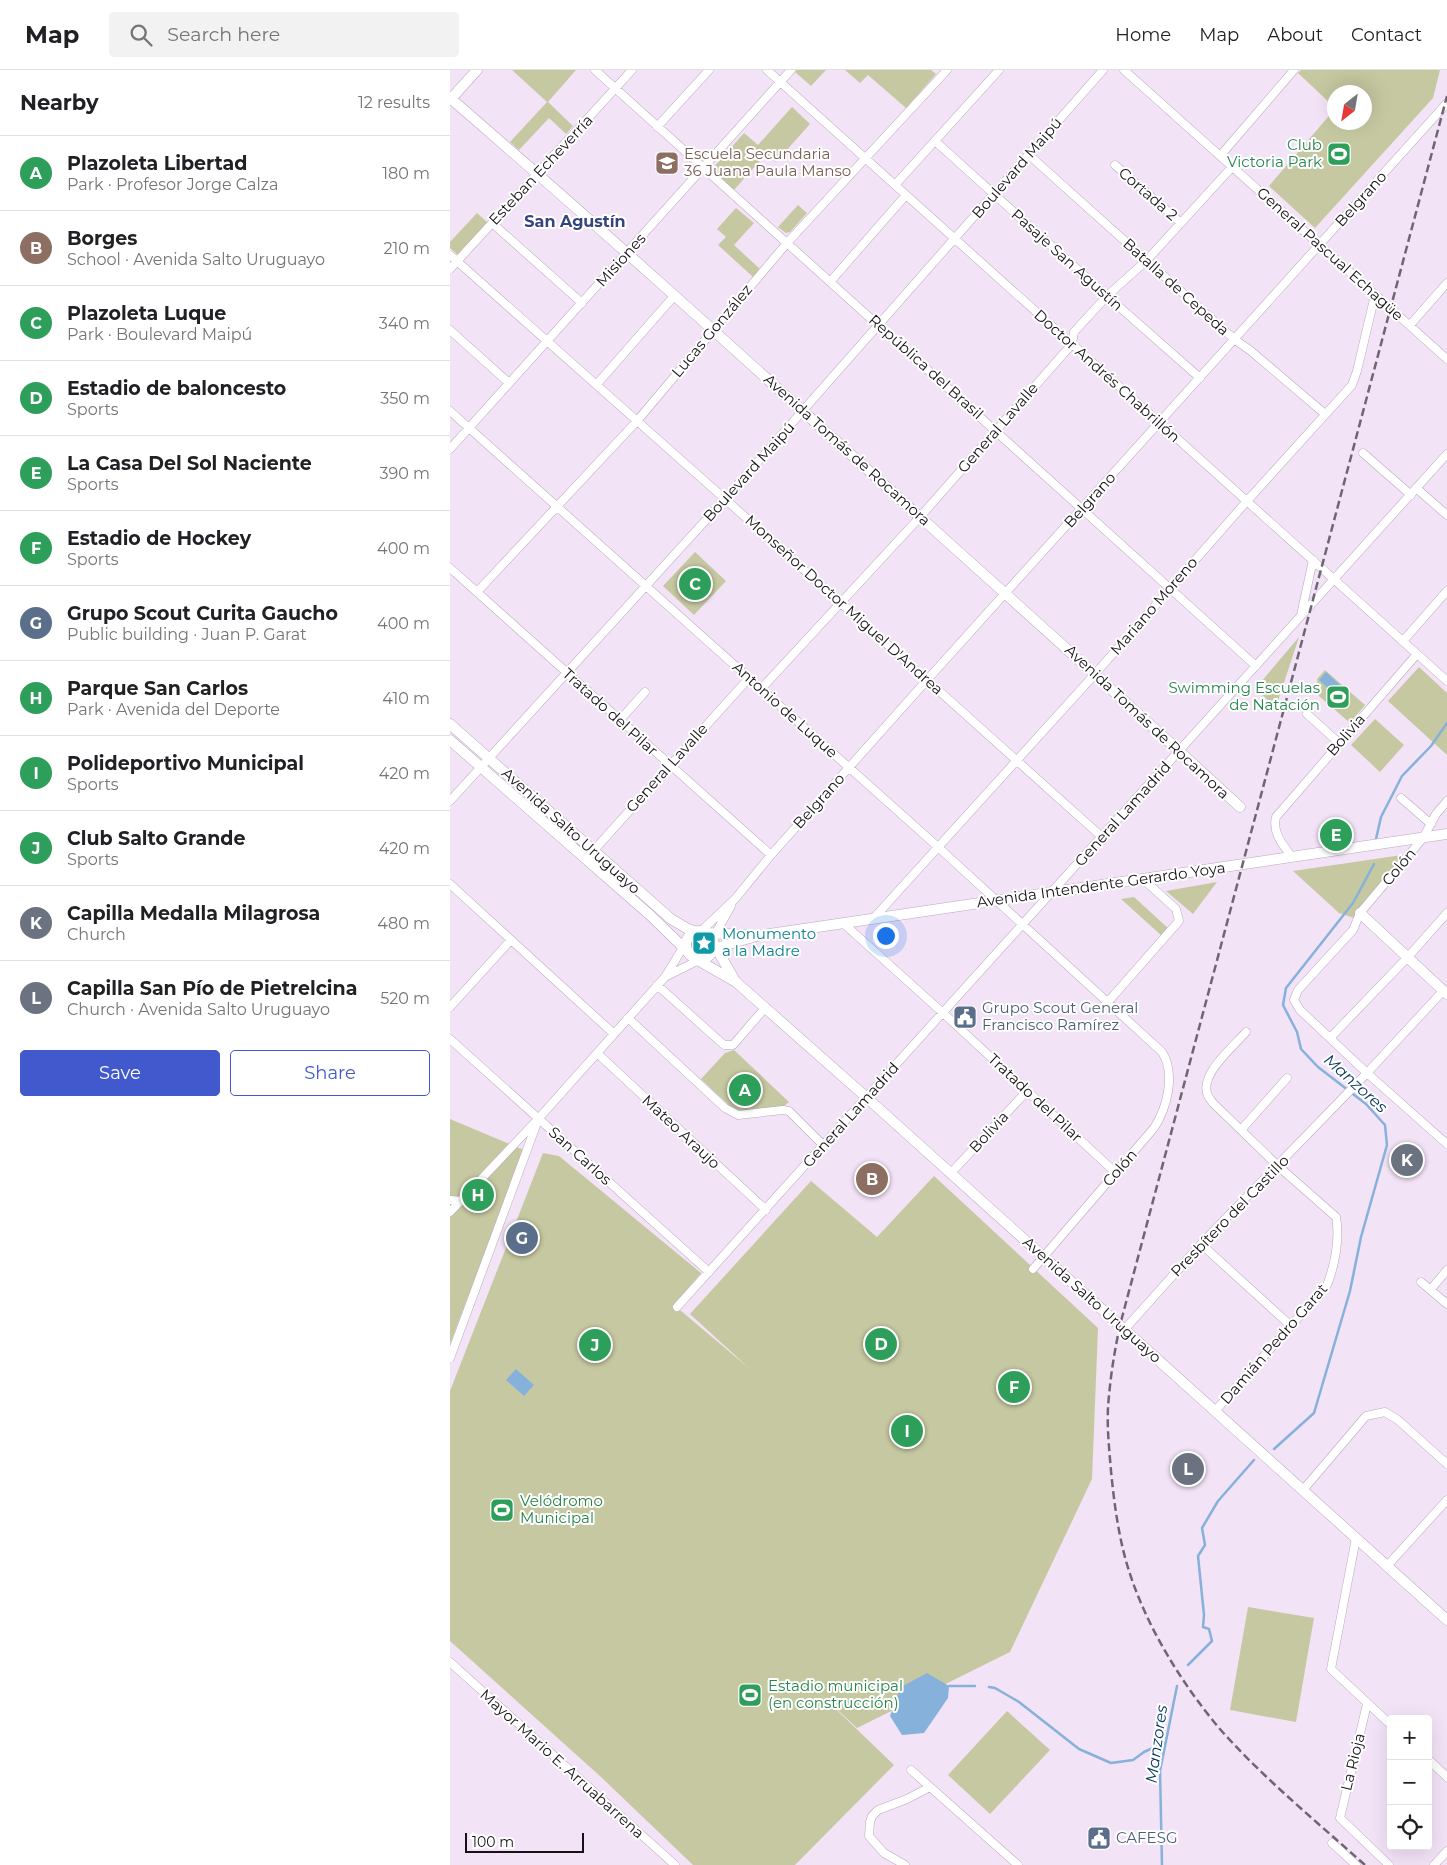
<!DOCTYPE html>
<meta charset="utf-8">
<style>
body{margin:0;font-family:Montserrat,sans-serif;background:#f2f2f2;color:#202124}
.controls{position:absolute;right:15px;bottom:15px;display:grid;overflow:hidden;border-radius:5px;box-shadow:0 5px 20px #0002}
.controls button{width:45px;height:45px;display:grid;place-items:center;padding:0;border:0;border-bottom:1px solid #e0e0e0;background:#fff;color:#202124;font:25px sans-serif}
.compass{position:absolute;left:877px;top:15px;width:45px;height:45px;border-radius:50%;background:#fff;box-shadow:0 5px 20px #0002;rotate:211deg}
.scale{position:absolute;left:15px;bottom:12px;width:119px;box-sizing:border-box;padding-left:5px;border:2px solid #161017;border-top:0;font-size:14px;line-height:18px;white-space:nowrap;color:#161017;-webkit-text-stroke:4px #fff;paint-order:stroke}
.you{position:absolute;left:435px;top:865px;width:18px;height:18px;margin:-12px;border:4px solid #fff;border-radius:50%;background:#1a73e8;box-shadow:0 0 0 8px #1a73e833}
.badge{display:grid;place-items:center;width:32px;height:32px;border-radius:50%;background:#4159cc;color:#fff;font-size:16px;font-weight:700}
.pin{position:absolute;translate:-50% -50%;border:2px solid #fff;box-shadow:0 1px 5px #0006}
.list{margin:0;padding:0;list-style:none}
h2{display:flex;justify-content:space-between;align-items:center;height:65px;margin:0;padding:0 20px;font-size:21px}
h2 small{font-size:16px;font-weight:400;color:#757577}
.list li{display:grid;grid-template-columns:32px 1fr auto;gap:15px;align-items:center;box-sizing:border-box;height:75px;padding:0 20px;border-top:1px solid #e0e0e0}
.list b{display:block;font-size:19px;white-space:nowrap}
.list p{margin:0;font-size:16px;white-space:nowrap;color:#757577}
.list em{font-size:16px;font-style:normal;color:#757577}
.actions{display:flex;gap:10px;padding:15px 20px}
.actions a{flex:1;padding:11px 0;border:1px solid #4159cc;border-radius:5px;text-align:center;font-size:18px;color:#4159cc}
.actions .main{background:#4159cc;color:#fff}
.icon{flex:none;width:28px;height:28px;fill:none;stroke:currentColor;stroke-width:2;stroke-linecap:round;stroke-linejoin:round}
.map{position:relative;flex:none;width:997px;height:1795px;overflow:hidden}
header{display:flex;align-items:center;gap:30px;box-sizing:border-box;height:70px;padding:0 25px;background:#fff;border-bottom:1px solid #e0e0e0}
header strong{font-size:24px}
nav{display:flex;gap:28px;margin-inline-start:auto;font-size:18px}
.search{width:350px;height:45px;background:#f2f2f2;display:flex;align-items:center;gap:12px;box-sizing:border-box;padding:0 18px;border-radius:5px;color:#757577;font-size:19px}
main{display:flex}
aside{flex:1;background:#fff}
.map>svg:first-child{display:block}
</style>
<header>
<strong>Map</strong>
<div class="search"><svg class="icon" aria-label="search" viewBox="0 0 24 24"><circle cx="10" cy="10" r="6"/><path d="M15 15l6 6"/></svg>Search here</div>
<nav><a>Home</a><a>Map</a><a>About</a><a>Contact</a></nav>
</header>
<main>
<aside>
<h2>Nearby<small>12 results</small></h2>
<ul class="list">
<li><span class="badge" style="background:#2e9e5b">A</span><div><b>Plazoleta Libertad</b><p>Park · Profesor Jorge Calza</p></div><em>180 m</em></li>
<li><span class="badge" style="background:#8d6e63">B</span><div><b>Borges</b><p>School · Avenida Salto Uruguayo</p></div><em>210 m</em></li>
<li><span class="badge" style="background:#2e9e5b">C</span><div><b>Plazoleta Luque</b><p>Park · Boulevard Maipú</p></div><em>340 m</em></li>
<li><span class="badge" style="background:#2e9e5b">D</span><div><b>Estadio de baloncesto</b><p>Sports</p></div><em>350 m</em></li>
<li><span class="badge" style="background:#2e9e5b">E</span><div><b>La Casa Del Sol Naciente</b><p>Sports</p></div><em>390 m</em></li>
<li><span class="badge" style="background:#2e9e5b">F</span><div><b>Estadio de Hockey</b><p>Sports</p></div><em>400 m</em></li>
<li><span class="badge" style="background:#5c6f8a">G</span><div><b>Grupo Scout Curita Gaucho</b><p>Public building · Juan P. Garat</p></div><em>400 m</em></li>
<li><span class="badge" style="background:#2e9e5b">H</span><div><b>Parque San Carlos</b><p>Park · Avenida del Deporte</p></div><em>410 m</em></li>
<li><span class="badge" style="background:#2e9e5b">I</span><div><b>Polideportivo Municipal</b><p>Sports</p></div><em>420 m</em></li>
<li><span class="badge" style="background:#2e9e5b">J</span><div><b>Club Salto Grande</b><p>Sports</p></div><em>420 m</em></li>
<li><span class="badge" style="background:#6b7280">K</span><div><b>Capilla Medalla Milagrosa</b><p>Church</p></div><em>480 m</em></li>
<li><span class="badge" style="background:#6b7280">L</span><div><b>Capilla San Pío de Pietrelcina</b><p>Church · Avenida Salto Uruguayo</p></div><em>520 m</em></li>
</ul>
<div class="actions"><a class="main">Save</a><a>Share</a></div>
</aside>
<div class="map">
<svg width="997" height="1795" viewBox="0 0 997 1795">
<rect width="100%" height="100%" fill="#f3e3f7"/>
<path fill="#c6c8a1" d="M62 0H126L98 32 123 56 116 64 99 48 69 80 60 72 97 32Z
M347 0H376L361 16 345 2Z
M395 0H481L486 4 456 38 418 5 410 13Z
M851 0H990L983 28 865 158 819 116 884 40V52H914V22H884V37L848 3Z
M342 37 360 54 326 92 316 84 283 121 263 102V98L294 63 308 75Z
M348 135 357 143 340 162 336 163 328 157Z
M286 138 304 153 284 175 310 199 303 207 268 175 276 167 267 159Z
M27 143 38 153 8 185 0 178V172Z
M245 482 276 511 244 545 213 516Z
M849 567 826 637 805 619Z
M969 597 997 623V685L938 631Z
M875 600 915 635 900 653 869 626 867 609Z
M925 649 954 675 930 702 901 675Z
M959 784 904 848 889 843 843 801Z
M767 812 743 844 716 821Z
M684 827 720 860 713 867 671 829Z
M239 875a10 10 0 1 1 20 0a10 10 0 1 1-20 0Z
M284 980 339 1032 333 1037 287 1043 251 1009 275 983Z
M0 1049 74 1080 0 1274Z
M93 1083 109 1086 251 1203 224 1235 300 1299 240 1244 361 1111 427 1167 484 1106 648 1258 642 1409 560 1582 407 1658 366 1620 444 1695 345 1795H243L151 1707 0 1571V1321Z
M798 1537 864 1548 846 1652 780 1640Z
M557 1641 600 1680 540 1744 498 1705Z"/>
<path fill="#86b1db" d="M876 602 891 616 884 624 869 610Z
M66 1299 84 1315 74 1326 56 1310Z
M477 1603 499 1616 498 1628 474 1663 452 1665 440 1646 451 1617Z"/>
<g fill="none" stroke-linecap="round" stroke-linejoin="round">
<path stroke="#86b1db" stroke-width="2.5" d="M926 769 931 747 952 706 981 676 997 653
M824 1379 864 1343 900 1221 911 1167 937 1075 935 1055 916 1034 868 997 851 979 847 962 833 935 836 918 903 833 924 794
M738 1595 762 1571 759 1559 753 1557 754 1545 748 1486 755 1475 752 1458 768 1431 804 1390
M499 1616H525
M539 1617 545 1618 569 1632 629 1679 661 1693 683 1690 694 1682 716 1672
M712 1795 710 1701 727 1616"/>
<g stroke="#b8a8bc" stroke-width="9">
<path id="street" d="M145 0 806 596
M317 0 997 611
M674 0 997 289
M207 57 259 0
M485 71 657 226 750 308
M579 85 784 269 801 281 875 344
M770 86 844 0
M665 95 731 153
M445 115 549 0
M42 153 132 233
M0 185 275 429 652 767
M0 199 182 0
M380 212 456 125
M960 255 997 213
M0 260 59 313
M147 314 225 225
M0 341 488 777 712 982C726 1004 717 1038 704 1058L583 1199
M0 379 341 0
M913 383 961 425
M966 418 997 445
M0 498 321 785
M27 522 187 351 337 173 497 0
M851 545 863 490
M953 571 997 521
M311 619 470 447 622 274 624 262 657 226 697 190 782 97
M857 644 889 673
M169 651 195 622
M951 728 981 754
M0 731 275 429 653 0
M997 731 986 744 973 768 910 843 903 860 848 920 844 930 850 940 917 1003 997 1074
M842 787C833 775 822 763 826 747L967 584
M136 789 299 608
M0 814 164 964
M423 849 645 604 797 431 902 315 907 301 925 225
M393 853 493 943 666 1103
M250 862 285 829 321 785 477 610 997 33
M264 866 281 836
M215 907 251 889
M207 915 274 975H283L315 938
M657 933 729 851 726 839 693 809
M0 937 61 870
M178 948 275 1038 288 1045 333 1040 339 1041 374 1076
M880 968 958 887 997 843
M0 969 259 1202
M147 983 316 1140
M791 1060 837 1008
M501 1103 577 1021
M0 1130 11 1131
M0 1142 89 1048 215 907 237 871
M751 1174 840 1255
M971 1212 997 1234
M981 1219 997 1200
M227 1237 997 384
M675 1259 751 1174 917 1003 993 921
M0 1288 88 1050
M765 1341 877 1215C885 1195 890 1168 886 1147L828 1096 763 1033C761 1030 758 1027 757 1023 751 1003 784 976 796 962
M853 1420 916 1346 935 1342 948 1350 997 1394
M906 1468 881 1599 941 1655
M937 1496 997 1430
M0 1592 225 1795
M917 1634 890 1748 939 1795
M978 1689 997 1707
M461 1700 568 1795
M882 1773 906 1795
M455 1795 434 1783 419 1766 420 1752 422 1746 428 1740 457 1729 480 1717
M984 1795 997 1781"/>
</g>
<g stroke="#b8a8bc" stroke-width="11">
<path id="secondary" d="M0 28C159 165 314 306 470 447 577 543 684 639 790 737
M0 30 27 0
M0 654 221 849 238 859 247 862
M0 670 200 845 237 881
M910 843 997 924
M236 875a14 14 0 1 1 28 0a14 14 0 1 1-28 0Z
M256 863 297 865
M264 874 285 911
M263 879 306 866 997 764
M244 888 286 912 416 1027 997 1550"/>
</g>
<use href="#street" stroke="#fff" stroke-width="8"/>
<use href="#secondary" stroke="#fff" stroke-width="10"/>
<path stroke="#706672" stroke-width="2.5" stroke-dasharray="8 4" stroke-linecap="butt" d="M915 1795C866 1751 813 1708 769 1658 729 1610 693 1551 676 1491 668 1462 664 1432 661 1401 659 1376 656 1351 659 1326 661 1302 665 1279 670 1255L997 26"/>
</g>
<defs>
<g id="stadium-square" transform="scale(1.25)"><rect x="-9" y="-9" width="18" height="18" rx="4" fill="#2e9e5b" stroke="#fff"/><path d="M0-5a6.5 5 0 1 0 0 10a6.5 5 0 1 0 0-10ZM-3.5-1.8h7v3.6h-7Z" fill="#fff"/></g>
<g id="school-square" transform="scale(1.25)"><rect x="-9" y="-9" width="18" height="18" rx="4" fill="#8d6e63" stroke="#fff"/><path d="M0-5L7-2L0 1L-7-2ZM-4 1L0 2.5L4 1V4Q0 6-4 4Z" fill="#fff"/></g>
<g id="sight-square" transform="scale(1.25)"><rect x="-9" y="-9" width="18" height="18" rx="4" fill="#0f9aa8" stroke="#fff"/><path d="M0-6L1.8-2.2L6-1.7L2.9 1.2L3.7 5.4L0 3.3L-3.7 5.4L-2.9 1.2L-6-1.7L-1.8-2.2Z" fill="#fff"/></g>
<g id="civic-square" transform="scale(1.25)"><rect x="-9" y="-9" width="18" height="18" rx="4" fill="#5c6f8a" stroke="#fff"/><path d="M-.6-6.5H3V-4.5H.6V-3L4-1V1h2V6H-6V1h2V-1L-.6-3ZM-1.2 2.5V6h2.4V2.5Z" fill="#fff"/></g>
</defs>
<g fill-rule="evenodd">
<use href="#stadium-square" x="889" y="84"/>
<use href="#school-square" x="217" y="93"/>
<use href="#stadium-square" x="888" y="627"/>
<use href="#sight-square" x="254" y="873"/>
<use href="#civic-square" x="515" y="947"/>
<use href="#stadium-square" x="52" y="1440"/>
<use href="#stadium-square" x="300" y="1625"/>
<use href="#civic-square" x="649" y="1768"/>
</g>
<g text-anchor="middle" stroke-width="4" stroke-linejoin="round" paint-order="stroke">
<g font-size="15" fill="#27864d" stroke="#fff" text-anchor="end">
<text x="872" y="80">Club<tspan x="872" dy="17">Victoria Park</tspan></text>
<text x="870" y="623">Swimming Escuelas<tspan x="870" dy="17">de Natación</tspan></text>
<text x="70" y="1436" text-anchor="start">Velódromo<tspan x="70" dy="17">Municipal</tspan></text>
<text x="318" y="1621" text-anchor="start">Estadio municipal<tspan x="318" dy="17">(en construcción)</tspan></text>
</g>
<g font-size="15" fill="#785e54" stroke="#fff" text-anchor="start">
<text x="234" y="89">Escuela Secundaria<tspan x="234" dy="17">36 Juana Paula Manso</tspan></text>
</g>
<g font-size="15" fill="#161017" stroke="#fff">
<text transform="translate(567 98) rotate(-49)" y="5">Boulevard Maipú</text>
<text transform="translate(91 100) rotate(-47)" y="5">Esteban Echeverría</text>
<text transform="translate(698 124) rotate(41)" y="5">Cortada 2</text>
<text transform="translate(911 129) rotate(-48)" y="5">Belgrano</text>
<text transform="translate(880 184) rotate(42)" y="5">General Pascual Echagüe</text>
<text transform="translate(171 190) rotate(-48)" y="5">Misiones</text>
<text transform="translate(617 190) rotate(42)" y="5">Pasaje San Agustín</text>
<text transform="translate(726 217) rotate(42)" y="5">Batalla de Cepeda</text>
<text transform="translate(262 261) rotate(-50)" y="5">Lucas González</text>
<text transform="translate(476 297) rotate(42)" y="5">República del Brasil</text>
<text transform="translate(657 306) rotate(42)" y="5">Doctor Andrés Chabrillón</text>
<text transform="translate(548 358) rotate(-49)" y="5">General Lavalle</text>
<text transform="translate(397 380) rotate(42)" y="5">Avenida Tomás de Rocamora</text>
<text transform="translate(299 402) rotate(-48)" y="5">Boulevard Maipú</text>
<text transform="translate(640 430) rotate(-48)" y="5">Belgrano</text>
<text transform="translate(394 535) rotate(42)" y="5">Monseñor Doctor Miguel D'Andrea</text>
<text transform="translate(704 536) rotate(-49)" y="5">Mariano Moreno</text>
<text transform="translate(335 640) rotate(42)" y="5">Antonio de Luque</text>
<text transform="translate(160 642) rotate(42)" y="5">Tratado del Pilar</text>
<text transform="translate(697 652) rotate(43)" y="5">Avenida Tomás de Rocamora</text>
<text transform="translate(896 665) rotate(-49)" y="5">Bolivia</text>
<text transform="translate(217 698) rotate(-48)" y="5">General Lavalle</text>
<text transform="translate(369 731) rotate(-48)" y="5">Belgrano</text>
<text transform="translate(673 744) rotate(-48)" y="5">General Lamadrid</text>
<text transform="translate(121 761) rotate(42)" y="5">Avenida Salto Uruguayo</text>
<text transform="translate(949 797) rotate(-50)" y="5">Colón</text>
<text transform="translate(651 815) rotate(-8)" y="5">Avenida Intendente Gerardo Yoya</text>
<text transform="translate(585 1028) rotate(43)" y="5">Tratado del Pilar</text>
<text transform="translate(401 1045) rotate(-48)" y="5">General Lamadrid</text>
<text transform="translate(231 1062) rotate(43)" y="5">Mateo Araujo</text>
<text transform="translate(539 1062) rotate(-47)" y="5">Bolivia</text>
<text transform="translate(130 1086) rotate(42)" y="5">San Carlos</text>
<text transform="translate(670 1098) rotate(-49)" y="5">Colón</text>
<text transform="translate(780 1146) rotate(-46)" y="5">Presbítero del Castillo</text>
<text transform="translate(642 1230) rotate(42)" y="5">Avenida Salto Uruguayo</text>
<text transform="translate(824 1274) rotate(-49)" y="5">Damián Pedro Garat</text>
<text transform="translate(903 1692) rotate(-76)" y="5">La Rioja</text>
<text transform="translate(112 1694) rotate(42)" y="5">Mayor Mario E. Arruabarrena</text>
</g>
<g font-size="15" fill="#0d838f" stroke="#fff" text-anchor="start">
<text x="272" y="869">Monumento<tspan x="272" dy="17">a la Madre</tspan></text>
</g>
<g font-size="15" fill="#4e5e75" stroke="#fff" text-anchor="start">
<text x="532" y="943">Grupo Scout General<tspan x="532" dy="17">Francisco Ramírez</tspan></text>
<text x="666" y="1773">CAFESG</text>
</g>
<g font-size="16" font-weight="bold" fill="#34447e" stroke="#fff">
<text x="125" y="157">San Agustín</text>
</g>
<g font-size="16" font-style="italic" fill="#03365d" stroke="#fff">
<text transform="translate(906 1013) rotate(42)" y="6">Manzores</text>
<text transform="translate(706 1674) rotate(-82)" y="6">Manzores</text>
</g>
</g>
</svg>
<div class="controls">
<button>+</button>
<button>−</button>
<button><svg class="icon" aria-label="locate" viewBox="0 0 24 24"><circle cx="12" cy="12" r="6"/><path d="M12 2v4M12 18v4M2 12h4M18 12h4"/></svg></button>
</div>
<svg class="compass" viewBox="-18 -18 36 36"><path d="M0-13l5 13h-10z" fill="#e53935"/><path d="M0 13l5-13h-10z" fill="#757577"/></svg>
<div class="scale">100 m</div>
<div class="you"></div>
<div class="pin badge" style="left:295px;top:1020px;background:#2e9e5b">A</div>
<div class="pin badge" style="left:422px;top:1109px;background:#8d6e63">B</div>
<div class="pin badge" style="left:245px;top:514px;background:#2e9e5b">C</div>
<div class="pin badge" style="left:431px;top:1274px;background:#2e9e5b">D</div>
<div class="pin badge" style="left:886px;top:765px;background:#2e9e5b">E</div>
<div class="pin badge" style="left:564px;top:1317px;background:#2e9e5b">F</div>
<div class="pin badge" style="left:72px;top:1168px;background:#5c6f8a">G</div>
<div class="pin badge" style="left:28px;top:1125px;background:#2e9e5b">H</div>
<div class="pin badge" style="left:457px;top:1361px;background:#2e9e5b">I</div>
<div class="pin badge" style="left:145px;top:1275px;background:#2e9e5b">J</div>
<div class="pin badge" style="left:957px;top:1090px;background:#6b7280">K</div>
<div class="pin badge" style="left:738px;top:1399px;background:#6b7280">L</div>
</div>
</main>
